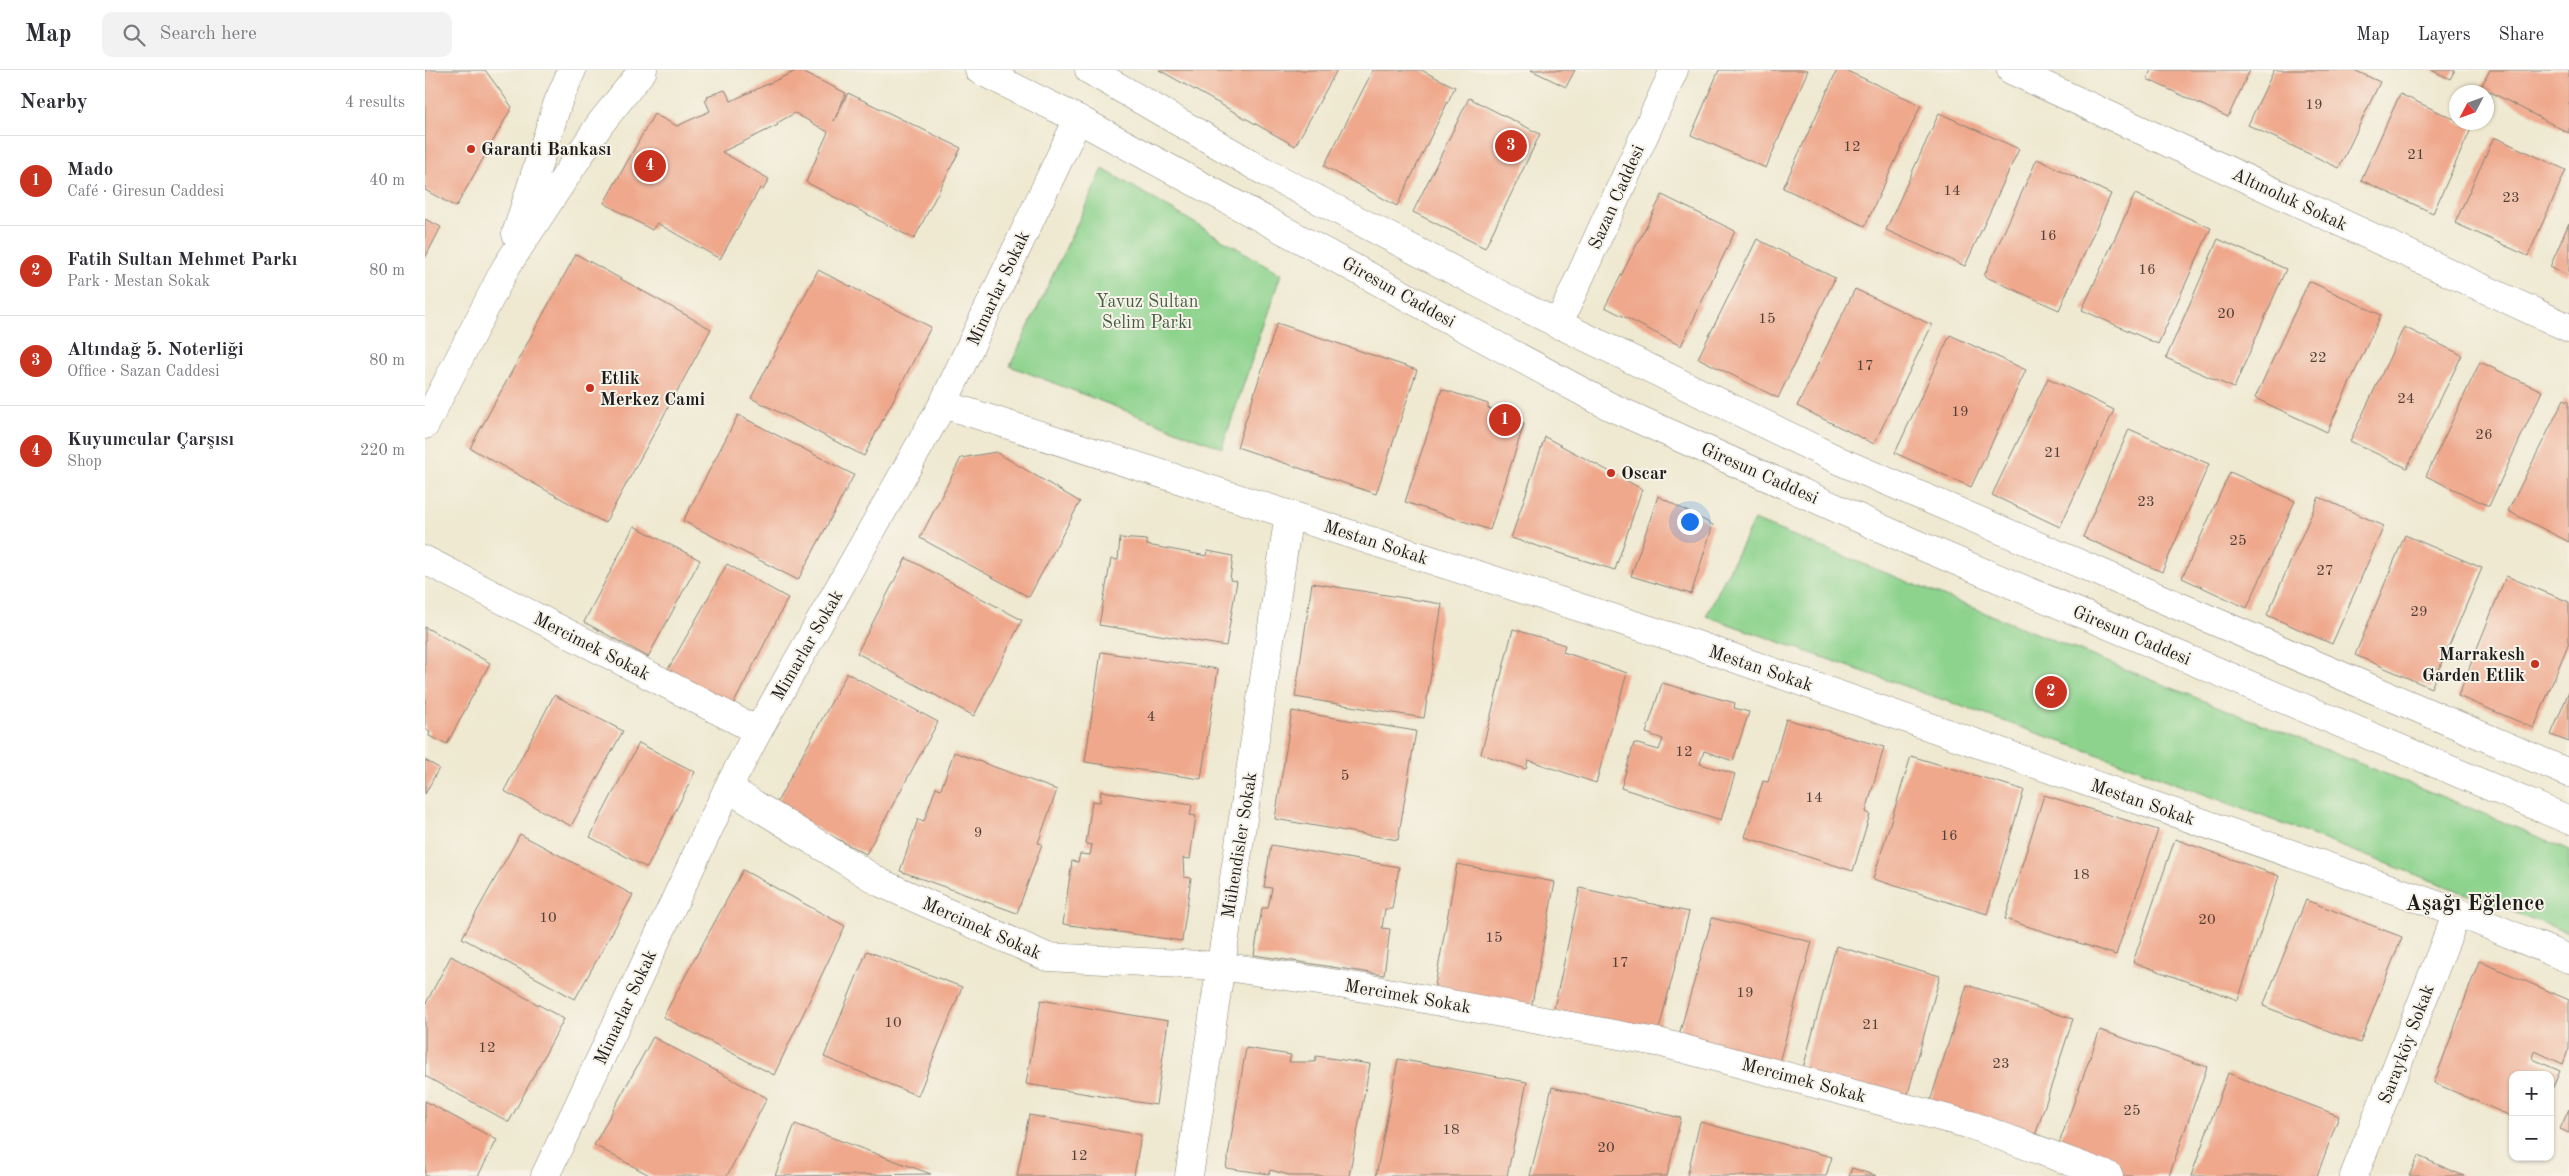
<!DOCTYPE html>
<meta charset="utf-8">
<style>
body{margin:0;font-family:"Old Standard TT",serif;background:#f2f2f3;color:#2b2b33}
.controls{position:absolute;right:15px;bottom:15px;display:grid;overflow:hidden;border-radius:10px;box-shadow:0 1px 4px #0004}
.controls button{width:45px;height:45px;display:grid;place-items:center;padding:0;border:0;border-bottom:1px solid #e1e1e2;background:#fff;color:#2b2b33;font:25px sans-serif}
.compass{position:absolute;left:2024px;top:15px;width:45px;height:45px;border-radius:50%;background:#fff;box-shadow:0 1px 4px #0004;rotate:229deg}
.you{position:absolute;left:1264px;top:451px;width:18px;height:18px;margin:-12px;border:4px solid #fff;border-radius:50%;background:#1a73e8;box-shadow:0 0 0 8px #1a73e833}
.badge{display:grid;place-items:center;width:32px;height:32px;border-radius:50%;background:#c8321e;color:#fff;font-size:16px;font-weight:700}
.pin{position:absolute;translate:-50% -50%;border:2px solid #fff;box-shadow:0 1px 5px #0006}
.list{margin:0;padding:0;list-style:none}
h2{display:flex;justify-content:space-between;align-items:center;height:65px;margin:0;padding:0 20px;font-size:21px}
h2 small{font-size:16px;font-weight:400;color:#7c7c81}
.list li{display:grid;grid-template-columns:32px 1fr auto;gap:15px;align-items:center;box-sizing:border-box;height:90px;padding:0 20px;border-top:1px solid #e1e1e2}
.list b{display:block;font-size:19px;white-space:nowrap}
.list p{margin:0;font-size:16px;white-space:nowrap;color:#7c7c81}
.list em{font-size:16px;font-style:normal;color:#7c7c81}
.icon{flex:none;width:28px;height:28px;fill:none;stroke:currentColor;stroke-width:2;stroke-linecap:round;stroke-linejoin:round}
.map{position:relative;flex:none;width:2144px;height:1106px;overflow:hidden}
header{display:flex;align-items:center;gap:30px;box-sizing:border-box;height:70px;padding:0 25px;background:#fff;border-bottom:1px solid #e1e1e2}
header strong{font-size:24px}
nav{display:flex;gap:28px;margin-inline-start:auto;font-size:18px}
.search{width:350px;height:45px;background:#f2f2f3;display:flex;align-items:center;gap:12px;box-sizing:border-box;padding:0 18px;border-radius:10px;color:#7c7c81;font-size:19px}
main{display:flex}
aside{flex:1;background:#fff}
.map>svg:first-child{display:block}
</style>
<header>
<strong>Map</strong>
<div class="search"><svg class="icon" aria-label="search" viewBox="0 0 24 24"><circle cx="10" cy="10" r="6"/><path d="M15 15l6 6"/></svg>Search here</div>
<nav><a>Map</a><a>Layers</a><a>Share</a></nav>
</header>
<main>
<aside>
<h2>Nearby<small>4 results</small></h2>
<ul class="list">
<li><span class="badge">1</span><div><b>Mado</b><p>Café · Giresun Caddesi</p></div><em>40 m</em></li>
<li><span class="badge">2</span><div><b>Fatih Sultan Mehmet Parkı</b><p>Park · Mestan Sokak</p></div><em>80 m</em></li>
<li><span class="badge">3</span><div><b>Altındağ 5. Noterliği</b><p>Office · Sazan Caddesi</p></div><em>80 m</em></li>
<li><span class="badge">4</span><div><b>Kuyumcular Çarşısı</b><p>Shop</p></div><em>220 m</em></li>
</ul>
</aside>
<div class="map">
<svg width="2144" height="1106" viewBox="0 0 2144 1106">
<rect width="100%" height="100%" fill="#f7f3e8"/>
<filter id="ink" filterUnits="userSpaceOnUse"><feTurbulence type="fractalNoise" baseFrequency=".02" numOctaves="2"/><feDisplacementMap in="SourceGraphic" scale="10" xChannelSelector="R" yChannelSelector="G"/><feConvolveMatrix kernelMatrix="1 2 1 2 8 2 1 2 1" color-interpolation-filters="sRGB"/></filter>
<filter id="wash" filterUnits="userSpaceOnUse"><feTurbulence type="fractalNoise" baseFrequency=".0096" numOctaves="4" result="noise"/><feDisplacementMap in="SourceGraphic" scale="20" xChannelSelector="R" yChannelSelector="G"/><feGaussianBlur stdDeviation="1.12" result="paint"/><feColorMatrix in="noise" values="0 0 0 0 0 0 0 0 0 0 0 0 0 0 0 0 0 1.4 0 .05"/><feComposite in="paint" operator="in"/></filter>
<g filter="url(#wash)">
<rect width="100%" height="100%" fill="#efe9d1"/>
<path fill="#8dd38d" stroke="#547854" d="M678 99 856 204 797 378 585 296Z
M1329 450 2038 735 2144 780V863L1708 697 1281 546Z"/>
<g id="blocks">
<path fill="#efa88c" d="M0 0H60L87 37 31 137 0 120Z
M373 0 421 23 409 51 423 23 536 78 489 169 381 112 403 62 370 43 352 53 353 55 297 82 344 109 338 120 335 118 295 189 232 153 227 160 179 133 229 44 252 56 285 41 280 30 283 29 282 26 300 20 306 31Z
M734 0H912L870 76Z
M948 0H996L1030 17 972 136 899 96Z
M1106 0H1150L1141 17Z
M1294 0H1383L1341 98 1266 65Z
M1412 0H1420L1496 35 1440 156 1358 118Z
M1726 0H1825L1803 47 1722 9Z
M1849 0H1929L1955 12 1914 98 1823 55Z
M2006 0H2030L2025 9Z
M2065 0H2144V63L2056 17Z
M1975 24 2031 50V52L2047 57 2008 143 1936 110Z
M1044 28 1115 64 1060 178 988 142Z
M1514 43 1594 79 1540 196 1461 160Z
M2069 67 2141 100 2103 186 2030 153Z
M1612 89 1686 124 1634 240 1559 206Z
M1710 124 1786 158 1733 274 1657 240Z
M1237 125 1310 161 1256 276 1180 237Z
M0 149 16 157 0 188Z
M2144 153V206L2125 197Z
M1332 169 1410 208 1353 328 1273 288Z
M1793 169 1861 199 1809 318 1741 288Z
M151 184 286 259 180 453 45 378Z
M393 200 506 257 439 386 326 328Z
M1884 211 1956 245 1902 362 1830 328Z
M1430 219 1507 255 1449 374 1372 336Z
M852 253 992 300 951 424 812 377Z
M1979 257 2037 285 1982 398 1925 371Z
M1525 265 1601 300 1546 417 1470 383Z
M2055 292 2117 321 2064 436 2001 406Z
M1623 308 1689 340 1635 457 1567 425Z
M1017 319 1063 334V338L1086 345 1084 349 1099 354 1065 460 980 432Z
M2139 329 2144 331V472L2083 441Z
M313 345 429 405 373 510 258 451Z
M1704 359 1784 394 1737 502 1658 467Z
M1120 367 1217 419 1190 500 1086 468Z
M571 382 655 432 604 527 495 468 536 388Z
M1805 402 1870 431 1822 538 1757 508Z
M1233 426 1288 455 1266 524 1206 506Z
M1894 427 1959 456 1907 574 1842 545Z
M209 456 275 490 223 587 159 552Z
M1980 465 2057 498 2006 618 1930 585Z
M695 468 722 470V475L782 486 783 481 808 486 805 510 812 511 801 576 674 555 686 489 693 490Z
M481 488 597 550 549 646 432 583Z
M302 494 363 528 307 637 242 601Z
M2081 506 2144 532V572L2109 658 2033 626Z
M887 513 1017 534 999 648 870 627Z
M0 557 65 593 22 674 4 666 5 661 0 659Z
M1088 559 1140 575 1138 582 1202 603 1171 713 1103 690 1101 699 1056 684Z
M676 582 793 599 776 709 660 692Z
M422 603 513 652 441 784 350 736Z
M1237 613 1310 633 1309 638 1324 642 1308 691 1279 681 1275 694 1310 704 1296 750 1196 718 1209 673 1234 680 1238 669 1221 663Z
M2144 621V672L2126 665Z
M129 625 198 661 146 756 79 721Z
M867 641 991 661 973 770 850 749Z
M1361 649 1459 677 1441 742 1445 744 1428 801 1320 767 1338 711 1343 712Z
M214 673 270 702 222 798 165 767Z
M529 682 632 720 613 773 617 774 592 843 475 801 493 749 499 751 511 717 516 719Z
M1486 686 1599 720 1562 844 1448 809Z
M0 690 14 698 0 724Z
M676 721 767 735 765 745 771 746 765 789 758 788 759 807 766 808 757 871 638 854 647 791 653 792 655 784 665 785 667 775 661 774 667 731 675 732Z
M1619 725 1733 760 1691 885 1580 849Z
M95 764 208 825 150 929 37 868Z
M1750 769 1854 806 1813 930 1708 892Z
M846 775 974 797 967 839H960L957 858 965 859 959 905 829 885 837 838H843L847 818 839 817Z
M1032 794 1130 812 1106 939 1009 921Z
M318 800 420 856 349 1005 238 947Z
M1155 818 1264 842 1232 967 1128 943Z
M1881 830 1977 867 1935 973 1838 936Z
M1287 848 1387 872 1353 996 1252 972Z
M1411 876 1515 906 1481 1031 1377 1002Z
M442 881 537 917 493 1026 399 987Z
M26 886 139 949 84 1052 0 1006V935Z
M2054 891 2144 930V978L2138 994 2110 981 2108 989 2135 1001 2125 1024V1005H2088V1047L2009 1013Z
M1542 915 1648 949 1608 1072 1503 1038Z
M616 930 743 951 731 1035 601 1014Z
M1675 960 1782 997 1744 1106H1700L1631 1082Z
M228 967 342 1028 302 1106H226L169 1075Z
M821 978 866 985 864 992H890L891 986 945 994 924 1106H868L845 1100 844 1104 801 1098Z
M973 989 1102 1012 1082 1106H951Z
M1803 1003 1914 1046 1892 1106H1766Z
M1127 1017 1256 1048 1242 1106H1105Z
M0 1031 72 1070 53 1106H0Z
M2144 1039V1063L2135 1059Z
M604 1045 716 1065 709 1106H592Z
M1275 1052 1407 1087 1401 1106H1262Z
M370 1054 506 1104 350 1106Z
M1993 1086 2039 1106H1984Z
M1427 1098 1452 1106H1424Z"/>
</g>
</g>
<g filter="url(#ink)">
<use href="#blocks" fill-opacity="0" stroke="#868276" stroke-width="1"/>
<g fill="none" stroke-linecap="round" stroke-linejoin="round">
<g stroke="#868276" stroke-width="29">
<path id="street" d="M1586 0 2144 258
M1133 255 1249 0
M518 334 1266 573 2032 842 2144 889
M0 490 333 661
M303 718 456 813 622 887 796 896 946 919 1237 973 1546 1055 1684 1106
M120 1106 303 718 333 661 518 334 653 49
M764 1106 864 444
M1929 1106 2032 842"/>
</g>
<g stroke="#868276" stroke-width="29">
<path id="secondary" d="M554 0 653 49 1184 336 1489 473 2144 750
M664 0 842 103 1097 236 1417 392 2144 703
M91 164 133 32 147 0
M0 355 81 197 175 54 218 0"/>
</g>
<use href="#street" stroke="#fff" stroke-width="28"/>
<use href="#secondary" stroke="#fff" stroke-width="28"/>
</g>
</g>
<g fill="#c8321e" stroke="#f7f3e8" stroke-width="2">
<circle cx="46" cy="79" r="5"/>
<circle cx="165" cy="318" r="5"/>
<circle cx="1186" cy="403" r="5"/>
<circle cx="2110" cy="594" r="5"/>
</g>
<g text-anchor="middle" stroke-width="4" stroke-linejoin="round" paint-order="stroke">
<g font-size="15" fill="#513f38">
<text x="1889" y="39">19</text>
<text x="1427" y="81">12</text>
<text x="1991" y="89">21</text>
<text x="1527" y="125">14</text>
<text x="2086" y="132">23</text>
<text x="1623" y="170">16</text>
<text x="1722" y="204">16</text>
<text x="1801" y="248">20</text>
<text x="1342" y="253">15</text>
<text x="1893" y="292">22</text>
<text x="1440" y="300">17</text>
<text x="1981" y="333">24</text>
<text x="1535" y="346">19</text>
<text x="2059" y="369">26</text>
<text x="1628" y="387">21</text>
<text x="1721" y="436">23</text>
<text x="1813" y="475">25</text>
<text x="1900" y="505">27</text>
<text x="1994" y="546">29</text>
<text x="726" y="651">4</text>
<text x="1259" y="686">12</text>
<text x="920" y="710">5</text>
<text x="1389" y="732">14</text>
<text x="553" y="767">9</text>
<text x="1524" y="770">16</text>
<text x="1656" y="809">18</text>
<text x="123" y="852">10</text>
<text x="1782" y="854">20</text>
<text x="1069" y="872">15</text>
<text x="1195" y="897">17</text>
<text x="1320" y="927">19</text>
<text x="468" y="957">10</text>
<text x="1446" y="959">21</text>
<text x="62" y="982">12</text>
<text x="1576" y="998">23</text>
<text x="1707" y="1045">25</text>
<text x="1026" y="1064">18</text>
<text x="1181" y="1082">20</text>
<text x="654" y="1090">12</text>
</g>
<g font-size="18" font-weight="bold" fill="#1c1c1c" stroke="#f7f3e8" text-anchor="start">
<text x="56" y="85">Garanti Bankası</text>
<text x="175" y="314">Etlik<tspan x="175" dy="21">Merkez Cami</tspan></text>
<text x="1196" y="409">Oscar</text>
<text x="2100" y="590" text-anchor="end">Marrakesh<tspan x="2100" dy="21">Garden Etlik</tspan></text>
</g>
<g font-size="18" fill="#1c1c1c" stroke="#f7f3e8">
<text transform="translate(1191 127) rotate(-66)" y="6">Sazan Caddesi</text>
<text transform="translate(1865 129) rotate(25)" y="6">Altınoluk Sokak</text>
<text transform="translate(573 218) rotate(-65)" y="6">Mimarlar Sokak</text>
<text transform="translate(974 222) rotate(29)" y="6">Giresun Caddesi</text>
<text transform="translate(1335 403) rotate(24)" y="6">Giresun Caddesi</text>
<text transform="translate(951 472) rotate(18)" y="6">Mestan Sokak</text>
<text transform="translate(1707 565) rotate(23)" y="6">Giresun Caddesi</text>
<text transform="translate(382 575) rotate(-60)" y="6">Mimarlar Sokak</text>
<text transform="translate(167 576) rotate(27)" y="6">Mercimek Sokak</text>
<text transform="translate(1336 598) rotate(19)" y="6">Mestan Sokak</text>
<text transform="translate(1718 732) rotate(19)" y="6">Mestan Sokak</text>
<text transform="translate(814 775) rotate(-81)" y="6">Mühendisler Sokak</text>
<text transform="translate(557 858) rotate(24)" y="6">Mercimek Sokak</text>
<text transform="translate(983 926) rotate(10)" y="6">Mercimek Sokak</text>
<text transform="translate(200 937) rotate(-65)" y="6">Mimarlar Sokak</text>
<text transform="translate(1981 974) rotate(-69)" y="6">Sarayköy Sokak</text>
<text transform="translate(1379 1010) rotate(15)" y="6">Mercimek Sokak</text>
</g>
<g font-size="18" fill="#445c44" stroke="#f7f3e8">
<text x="722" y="237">Yavuz Sultan<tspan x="722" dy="21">Selim Parkı</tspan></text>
</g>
<g font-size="22" font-weight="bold" fill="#1c1c1c" stroke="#f7f3e8">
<text x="2050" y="840">Aşağı Eğlence</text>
</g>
</g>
</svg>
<div class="controls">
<button>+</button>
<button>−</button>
</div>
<svg class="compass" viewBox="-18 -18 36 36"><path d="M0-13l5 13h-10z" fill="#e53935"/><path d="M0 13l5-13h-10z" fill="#7c7c81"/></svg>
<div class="you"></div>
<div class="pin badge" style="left:1080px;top:350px">1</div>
<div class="pin badge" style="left:1626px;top:622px">2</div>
<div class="pin badge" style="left:1086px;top:76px">3</div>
<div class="pin badge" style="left:225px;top:96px">4</div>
</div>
</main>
